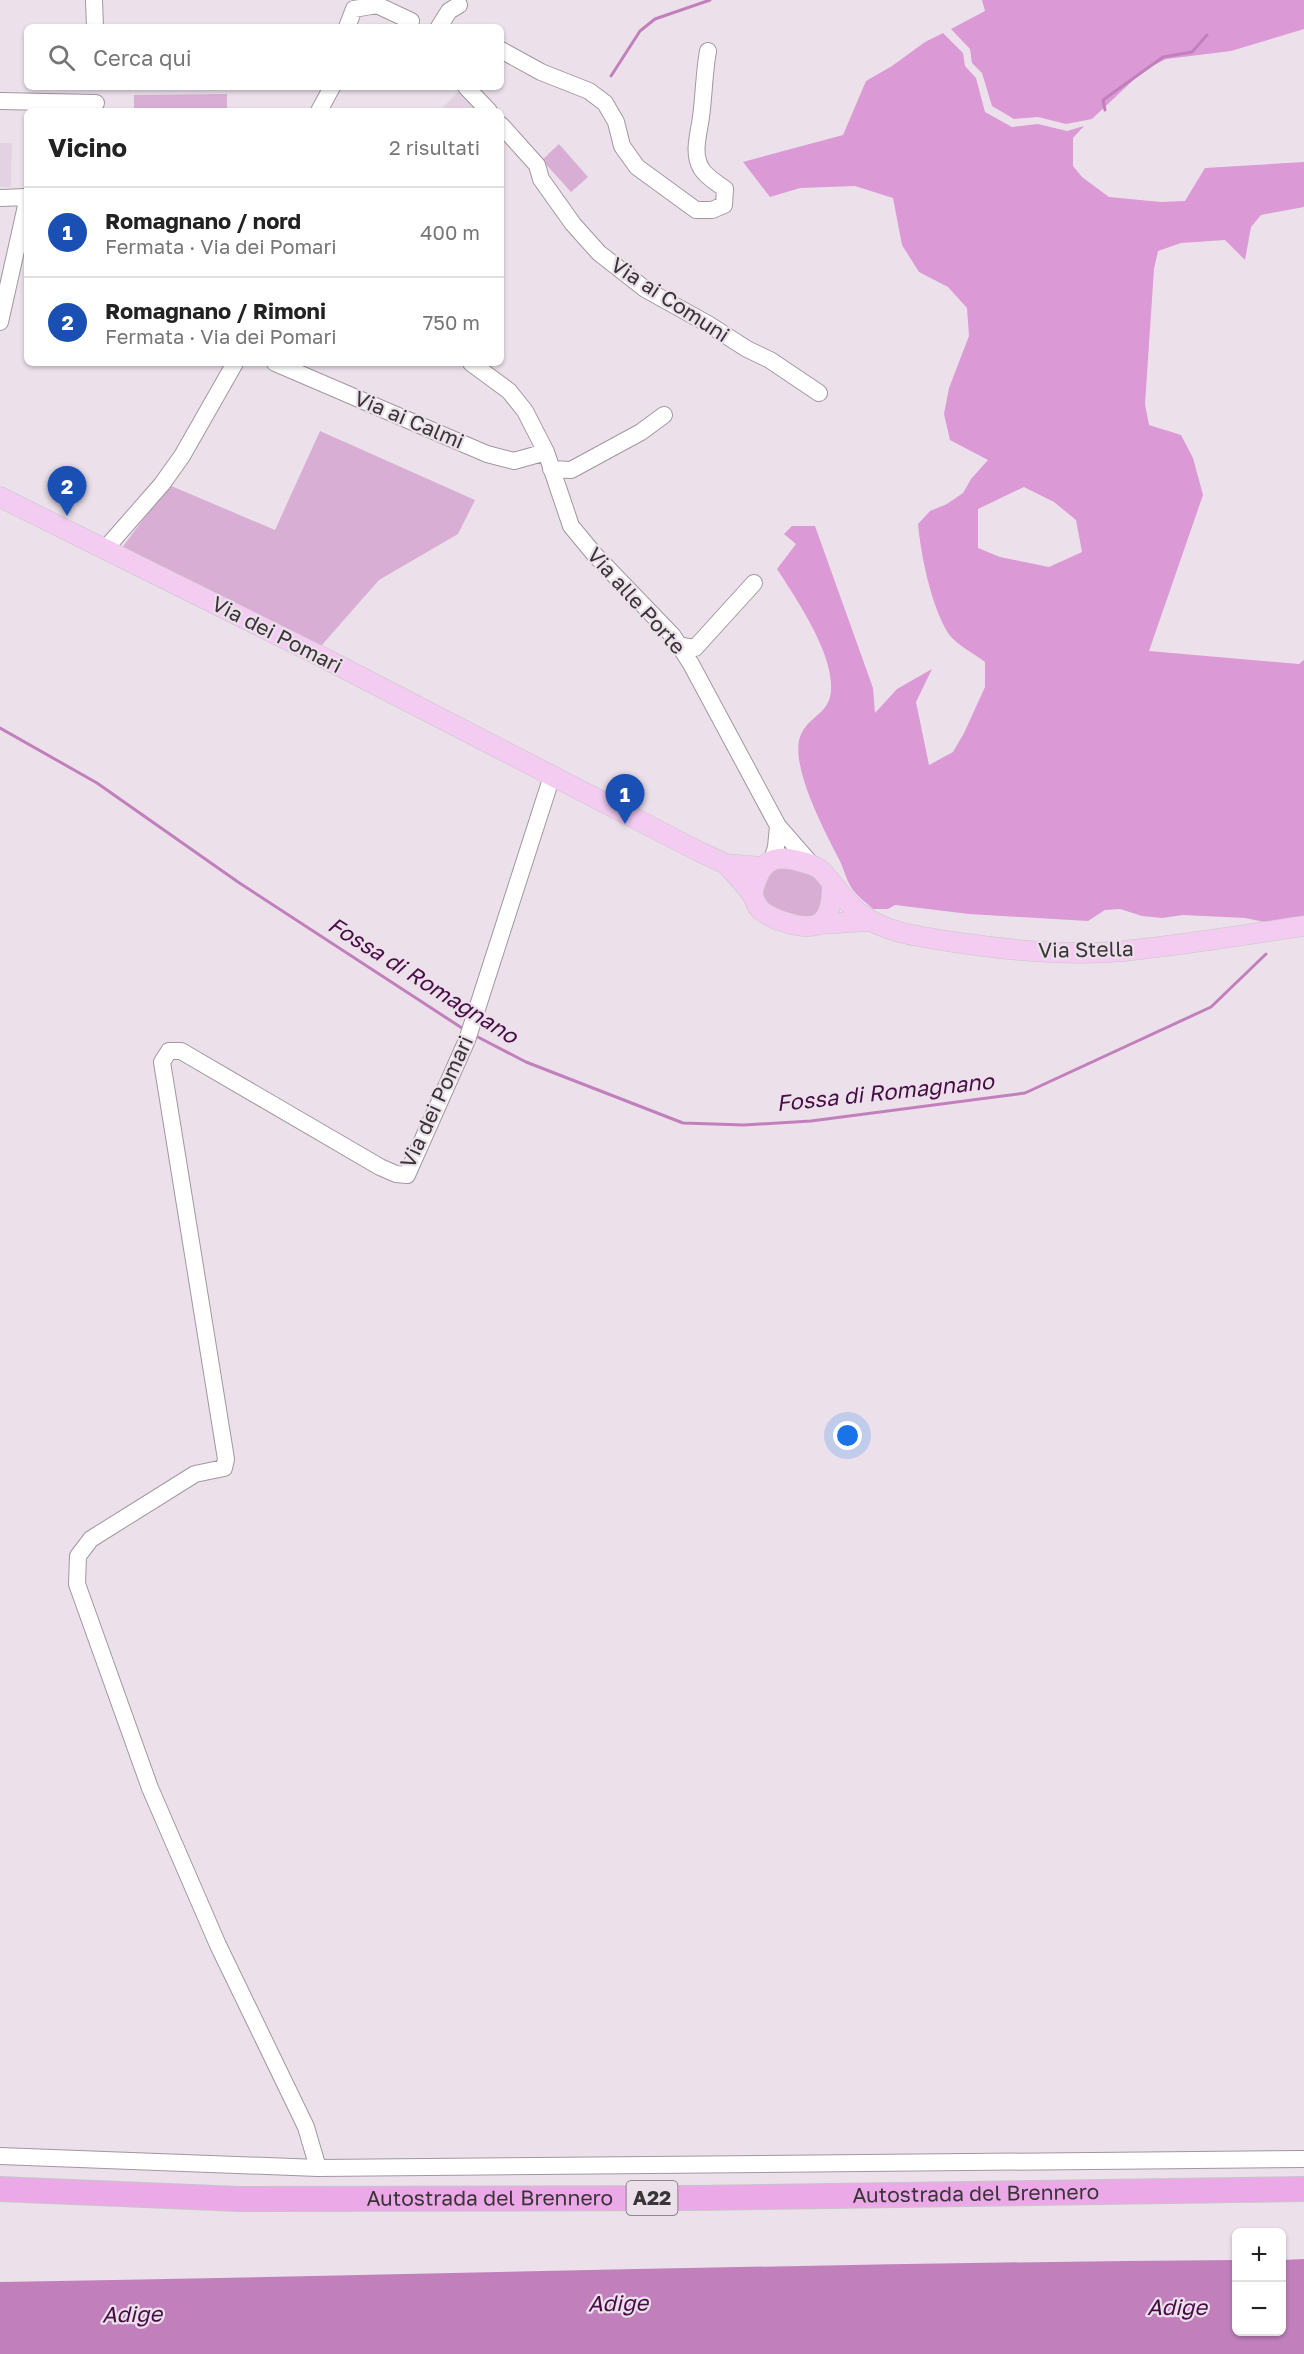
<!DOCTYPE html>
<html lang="it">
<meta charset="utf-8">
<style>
body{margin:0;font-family:"Golos Text",sans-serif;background:#f6f6f6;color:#222}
.controls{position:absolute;right:18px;bottom:18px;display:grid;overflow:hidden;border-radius:9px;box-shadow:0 2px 4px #0004}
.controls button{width:54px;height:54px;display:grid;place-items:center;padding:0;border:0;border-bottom:2px solid #e0e0e0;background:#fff;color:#222;font:30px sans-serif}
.you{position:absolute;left:848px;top:1436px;width:21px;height:21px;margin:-15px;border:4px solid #fff;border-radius:50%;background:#1a73e8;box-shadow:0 0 0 9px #1a73e833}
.badge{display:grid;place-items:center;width:39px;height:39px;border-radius:50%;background:#1a73e8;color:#fff;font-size:20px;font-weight:700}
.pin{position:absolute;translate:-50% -50px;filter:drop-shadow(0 2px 3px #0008)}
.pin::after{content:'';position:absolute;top:32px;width:21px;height:18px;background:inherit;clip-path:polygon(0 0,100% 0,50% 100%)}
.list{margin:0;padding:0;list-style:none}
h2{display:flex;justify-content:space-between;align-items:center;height:78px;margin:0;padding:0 24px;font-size:26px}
h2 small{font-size:20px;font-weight:400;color:#767676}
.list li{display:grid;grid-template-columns:39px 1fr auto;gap:18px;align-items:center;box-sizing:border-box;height:90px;padding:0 24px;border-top:2px solid #e0e0e0}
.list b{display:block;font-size:22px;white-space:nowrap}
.list p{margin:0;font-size:20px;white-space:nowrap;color:#767676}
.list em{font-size:20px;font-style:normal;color:#767676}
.icon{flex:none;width:33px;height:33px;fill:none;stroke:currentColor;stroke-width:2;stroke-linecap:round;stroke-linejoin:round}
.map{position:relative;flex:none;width:1304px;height:2354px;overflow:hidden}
.search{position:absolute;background:#fff;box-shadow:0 2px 4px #0004;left:24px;top:24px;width:480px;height:66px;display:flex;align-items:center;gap:15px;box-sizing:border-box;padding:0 21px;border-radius:9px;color:#767676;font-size:22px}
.panel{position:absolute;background:#fff;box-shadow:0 2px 4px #0004;left:24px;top:108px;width:480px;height:258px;border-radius:9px}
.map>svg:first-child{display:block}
</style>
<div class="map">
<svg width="1304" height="2354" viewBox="0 0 1304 2354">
<rect width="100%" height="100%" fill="#ece1eb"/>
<path fill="#e3d2e2" d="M462 88 483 111H446L443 107Z
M0 143H12L11 187H0Z"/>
<path fill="#d8aed4" d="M227 94V111H134V95Z
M559 144 588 177 571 192 542 160Z
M320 431 475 500 458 534 379 580 321 646 121 549 169 485 275 530Z
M780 864C793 868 813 870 821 883 831 898 817 921 800 921 794 920 785 914 779 911 765 904 760 899 760 883Z"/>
<path fill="#db99d6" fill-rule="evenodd" d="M982 0H1304V29L1231 51 1166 59 1144 70 1092 119 1066 124 1038 117 1014 119 992 106 982 73 972 63 970 49 951 29 985 11Z
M943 33 963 53 965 66 976 78 985 112 1012 127 1038 124 1067 131 1084 126 1073 138V166L1082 177 1109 197 1161 202 1185 201 1205 168 1304 162V207L1261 215 1251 227 1245 260 1225 240 1181 243 1158 251 1154 269 1145 404 1149 425 1181 435 1193 458 1203 495 1149 651 1299 664 1304 660V922L1275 924 1245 918 1183 915 1162 918 1142 916 1120 909 1105 910 1088 921 969 914 895 905 888 909H873C867 903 858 897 853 890 847 882 844 870 840 861 826 834 790 767 800 737 808 714 833 715 831 684 830 649 796 598 777 569L796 544 784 534 792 526H815L873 688 875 713 897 689 932 669 916 702 929 765 953 752 964 733 985 687V662C975 654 955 644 948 633 931 605 921 556 918 524L930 511 947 504 963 493 971 479 988 460 950 440 944 414 949 388 969 336 967 308 948 287 919 272 902 245 893 198 855 186 800 188 770 197 743 162 843 135 866 81 892 66 925 42ZM1024 487 1054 502 1076 520 1082 552 1049 567 1000 557 978 548V509Z"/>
<path fill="#c180bc" d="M1304 2259V2354H0V2282C412 2275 824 2263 1236 2260V2332H1282V2260Z"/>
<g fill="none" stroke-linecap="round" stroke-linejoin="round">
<path stroke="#c180bc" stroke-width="3" d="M611 76 640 31 655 19 710 0
M1105 110 1103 100 1163 57 1192 52 1207 35
M0 728 97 783 238 882 465 1030
M474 1035 526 1062 683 1123 744 1125 811 1121 1025 1093 1211 1007 1266 954"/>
<g stroke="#a197a0" stroke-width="18">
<path id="minor" d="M94 0 95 27
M347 27 354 9 377 5 411 21
M439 27 449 11 459 5
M501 50 541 72 589 91 605 103 616 122 622 146 637 167 696 210H712L724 205 725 189C717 183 706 177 701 168 692 153 699 133 701 117 704 95 704 73 708 51
M466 87 489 111
M0 101 96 103
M319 111 332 87
M501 125 537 165 541 179 573 224 599 253 645 289 708 324 747 349 770 360 819 393
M0 198 27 197
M0 322 26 206 23 197
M275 363 487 454 514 461 546 452
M471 363 509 391 525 411 546 452 571 526 595 555 673 636 691 664 778 826 812 865
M551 469 571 470 641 432 664 415
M106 548 162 484 182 456 235 363
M679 645 695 648 754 583
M772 860 776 847 778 826
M0 2156 318 2168 1304 2159
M318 2168 306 2127 218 1945 150 1788 77 1584 78 1556 91 1539 195 1474 224 1468 226 1459 162 1062 169 1051H181L380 1167 396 1174 407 1175 467 1040 552 776"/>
</g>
<g stroke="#c7c6c7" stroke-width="21">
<path id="major" d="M0 497 322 657 698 851 726 864 762 867
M726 864C734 873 743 882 751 893 756 900 755 906 763 912 770 917 780 921 788 923 823 934 832 917 832 885
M752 895C759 864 770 852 802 862 809 864 817 866 822 871 834 884 844 900 858 912 869 921 885 928 899 932 919 937 940 940 961 943 1015 951 1070 956 1124 951 1184 945 1244 935 1304 926
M820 924 870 921"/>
</g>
<g stroke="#c7c6c7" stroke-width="26">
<g id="highway">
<path id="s1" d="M0 2189 240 2199 694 2198 1304 2189"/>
</g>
</g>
<use href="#minor" stroke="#fff" stroke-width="16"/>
<use href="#major" stroke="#f4cbf1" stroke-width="20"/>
<use href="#highway" stroke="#eca9e7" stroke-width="24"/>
</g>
<g text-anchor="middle" stroke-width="4.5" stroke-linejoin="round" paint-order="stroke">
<rect fill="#ece1eb" stroke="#6e686d" stroke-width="1.5" x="626.5" y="2181" width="51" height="34" rx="4.5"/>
<g font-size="20" font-weight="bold" fill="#383437">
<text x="652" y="2205">A22</text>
</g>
<g font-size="21" fill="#383437" stroke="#ece1eb">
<text transform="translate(670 300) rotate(33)" y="7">Via ai Comuni</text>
<text transform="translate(409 420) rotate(23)" y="7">Via ai Calmi</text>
<text transform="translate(636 601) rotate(48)" y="7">Via alle Porte</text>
<text transform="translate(277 635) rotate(27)" y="7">Via dei Pomari</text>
<text transform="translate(1086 950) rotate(-1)" y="7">Via Stella</text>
<text transform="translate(437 1102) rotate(-65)" y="7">Via dei Pomari</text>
<text dy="7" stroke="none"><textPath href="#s1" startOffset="976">Autostrada del Brennero</textPath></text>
<text dy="7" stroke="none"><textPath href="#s1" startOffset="490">Autostrada del Brennero</textPath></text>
</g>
<g font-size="22" font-style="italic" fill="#470c46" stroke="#ece1eb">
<text transform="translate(423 980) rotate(32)" y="8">Fossa di Romagnano</text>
<text transform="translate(885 1092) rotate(-6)" y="8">Fossa di Romagnano</text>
<text transform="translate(618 2303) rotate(-1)" y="8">Adige</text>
<text x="1177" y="2315">Adige</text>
<text transform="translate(132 2314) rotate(-1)" y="8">Adige</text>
</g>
</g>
</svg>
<div class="controls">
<button>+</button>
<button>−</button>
</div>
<div class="you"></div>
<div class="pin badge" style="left:625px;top:824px;background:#1a4fb4">1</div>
<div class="pin badge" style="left:67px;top:516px;background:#1a4fb4">2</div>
<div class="search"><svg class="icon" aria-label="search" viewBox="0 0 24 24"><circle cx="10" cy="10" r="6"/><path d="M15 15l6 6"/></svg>Cerca qui</div>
<section class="panel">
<h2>Vicino<small>2 risultati</small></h2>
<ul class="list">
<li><span class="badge" style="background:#1a4fb4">1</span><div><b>Romagnano / nord</b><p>Fermata · Via dei Pomari</p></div><em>400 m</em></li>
<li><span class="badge" style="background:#1a4fb4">2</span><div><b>Romagnano / Rimoni</b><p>Fermata · Via dei Pomari</p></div><em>750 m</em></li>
</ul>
</section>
</div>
